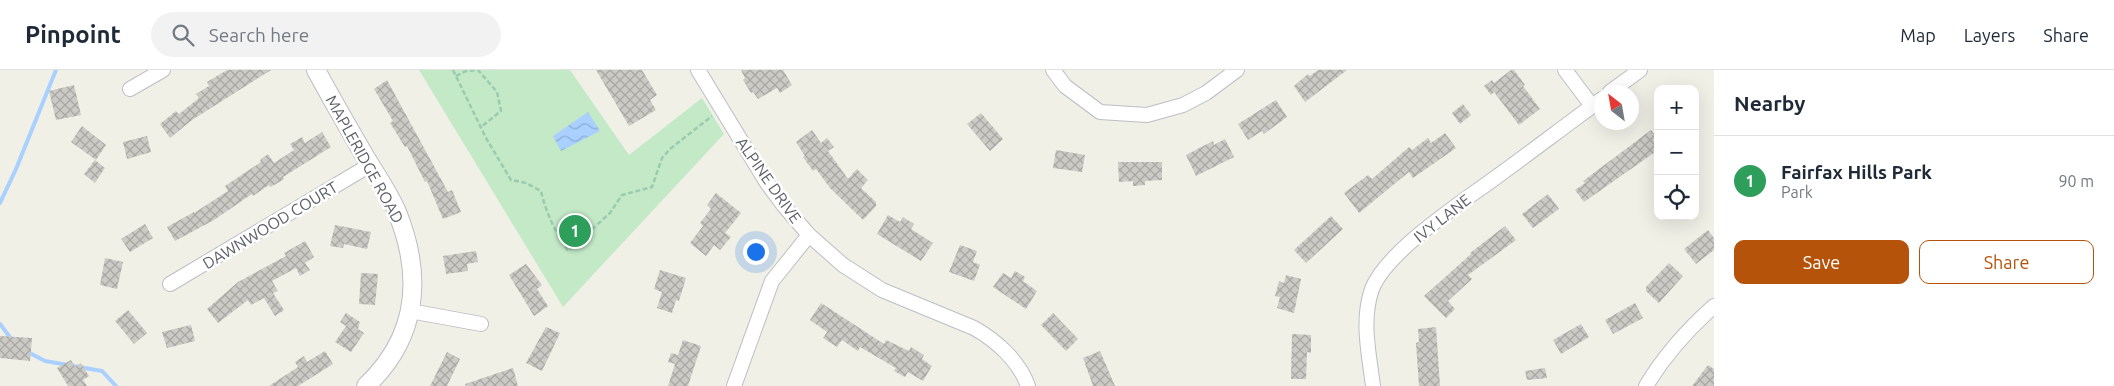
<!DOCTYPE html>
<meta charset="utf-8">
<style>
body{margin:0;font-family:Ubuntu,sans-serif;background:#f2f2f3;color:#1f2937}
.controls{position:absolute;right:15px;top:15px;display:grid;overflow:hidden;border-radius:10px;box-shadow:0 5px 20px #0002}
.controls button{width:45px;height:45px;display:grid;place-items:center;padding:0;border:0;border-bottom:1px solid #e0e1e3;background:#fff;color:#1f2937;font:25px sans-serif}
.compass{position:absolute;left:1594px;top:15px;width:45px;height:45px;border-radius:50%;background:#fff;box-shadow:0 5px 20px #0002;rotate:329deg}
.you{position:absolute;left:755px;top:181px;width:18px;height:18px;margin:-12px;border:4px solid #fff;border-radius:50%;background:#1a73e8;box-shadow:0 0 0 8px #1a73e833}
.badge{display:grid;place-items:center;width:32px;height:32px;border-radius:50%;background:#b45309;color:#fff;font-size:16px;font-weight:700}
.pin{position:absolute;translate:-50% -50%;border:2px solid #fff;box-shadow:0 1px 5px #0006}
.list{margin:0;padding:0;list-style:none}
h2{display:flex;justify-content:space-between;align-items:center;height:65px;margin:0;padding:0 20px;font-size:21px}
h2 small{font-size:16px;font-weight:400;color:#747a83}
.list li{display:grid;grid-template-columns:32px 1fr auto;gap:15px;align-items:center;box-sizing:border-box;height:90px;padding:0 20px;border-top:1px solid #e0e1e3}
.list b{display:block;font-size:19px;white-space:nowrap}
.list p{margin:0;font-size:16px;white-space:nowrap;color:#747a83}
.list em{font-size:16px;font-style:normal;color:#747a83}
.actions{display:flex;gap:10px;padding:15px 20px}
.actions a{flex:1;padding:11px 0;border:1px solid #b45309;border-radius:10px;text-align:center;font-size:18px;color:#b45309}
.actions .main{background:#b45309;color:#fff}
.icon{flex:none;width:28px;height:28px;fill:none;stroke:currentColor;stroke-width:2;stroke-linecap:round;stroke-linejoin:round}
.map{position:relative;flex:none;width:1714px;height:316px;overflow:hidden}
header{display:flex;align-items:center;gap:30px;box-sizing:border-box;height:70px;padding:0 25px;background:#fff;border-bottom:1px solid #e0e1e3}
header strong{font-size:24px}
nav{display:flex;gap:28px;margin-inline-start:auto;font-size:18px}
.search{width:350px;height:45px;background:#f2f2f3;display:flex;align-items:center;gap:12px;box-sizing:border-box;padding:0 18px;border-radius:28px;color:#747a83;font-size:19px}
main{display:flex}
aside{flex:1;background:#fff}
.map>svg:first-child{display:block}
</style>
<header>
<strong>Pinpoint</strong>
<div class="search"><svg class="icon" aria-label="search" viewBox="0 0 24 24"><circle cx="10" cy="10" r="6"/><path d="M15 15l6 6"/></svg>Search here</div>
<nav><a>Map</a><a>Layers</a><a>Share</a></nav>
</header>
<main>
<div class="map">
<svg width="1714" height="316" viewBox="0 0 1714 316">
<defs>
<pattern id="water-waves" width="16" height="10" patternUnits="userSpaceOnUse" patternTransform="scale(1.25)"><rect width="16" height="10" fill="#a9d0ff"/><path d="M0 5q4-4 8 0t8 0" fill="none" stroke="#8dacd2"/></pattern>
<pattern id="building-cross-hatch" width="8" height="8" patternUnits="userSpaceOnUse" patternTransform="scale(1.25)"><rect width="8" height="8" fill="#cccac4"/><path d="M0 0l8 8M0 8l8-8" fill="none" stroke="#a9a7a3"/></pattern>
</defs>
<rect width="100%" height="100%" fill="#f1f0e7"/>
<path fill="#c3e9c7" d="M419 0H570L629 85 702 28 724 64 563 237Z"/>
<path fill="url(#water-waves)" d="M588 42 600 61 561 81 553 66Z"/>
<g fill="none" stroke-linecap="round" stroke-linejoin="round">
<path stroke="#a9d0ff" stroke-width="4" d="M0 133 16 99 56 0
M0 254 12 270
M28 282 45 291 102 301 116 316"/>
</g>
<path fill="url(#building-cross-hatch)" d="M227 0H271L192 50 170 68 160 54 176 41 179 44 199 28 196 24 209 16 207 12Z
M596 0H642L657 25 650 30 656 40 629 56Z
M741 0H783L792 15 780 23 777 18 758 29 753 22 751 23 743 10 745 8Z
M1318 0H1347L1305 32 1294 16 1308 4 1310 6Z
M1511 0H1514L1525 15 1523 16 1540 39 1519 55 1494 22 1491 25 1484 16 1492 10 1494 13Z
M387 10 448 122 452 120 461 142 443 149 427 111 425 112 407 76 405 77 390 53 393 51 374 19Z
M74 15 81 45 56 50 49 21Z
M1276 30 1287 47 1264 64 1262 61 1248 70 1238 54Z
M1463 34 1471 45 1460 54 1452 43Z
M981 43 1003 69 990 81 967 54Z
M82 56 106 75 96 90 71 72Z
M812 60 821 73 827 68 834 77 828 81 848 109 857 99 868 110 861 118 876 132V136L863 150 830 118 816 99 813 101 803 87 805 86 796 72Z
M1651 60 1658 69V80L1584 132 1575 120 1585 113 1583 111Z
M322 62 331 77 283 107 284 109 276 114 270 117 269 115 253 126 252 124 214 150 175 171 167 157 194 142V143L228 121 225 116 261 92 260 90 268 84 274 93 294 80 290 74 302 67 305 73Z
M1445 63 1456 78 1413 108 1409 102 1359 143 1344 123 1368 105 1372 109 1409 77 1412 80 1428 68 1431 73Z
M147 66 151 82 127 89 123 72Z
M1225 69 1234 87 1196 106 1186 85 1213 71 1214 75Z
M1056 80 1085 85 1082 102 1053 98Z
M95 90 105 98 95 113 84 104Z
M1118 92H1162V110L1145 111V115L1133 116V111L1119 112Z
M716 123 741 143 725 163 731 167 720 180 714 175 706 186 690 173 703 156 700 153 711 139 707 135Z
M1548 124 1559 139 1533 158 1522 144Z
M888 145 900 152 903 147 914 154 911 159 933 173 921 191 877 164Z
M1331 146 1343 159 1306 193 1294 180Z
M145 154 153 168 130 182 121 169Z
M335 155 371 162 367 179 344 174 343 178 330 176Z
M1505 156 1516 170 1468 205 1472 209 1448 231 1455 239 1446 248 1424 226 1471 184 1470 183Z
M1708 160 1714 168V180L1696 194 1684 179Z
M305 171 314 187 305 193 310 200 300 206 296 198 272 211 278 221 273 223 284 240 275 246 264 228 251 235 248 230 218 253 207 239 238 212 286 186 284 183Z
M960 175 977 181 973 192 980 195 974 211 949 202Z
M476 181 478 192 467 194 468 201 446 204 443 186Z
M105 188 123 192 117 219 100 215Z
M1669 193 1683 206 1659 233 1646 221V217Z
M526 194 542 215 537 219 548 236 534 246 509 205Z
M660 200 686 208 679 231 676 230 672 243 657 238 662 222 654 219Z
M1015 201 1025 207 1023 211 1037 221 1026 239 993 217 1003 203 1011 208Z
M361 203 378 204 375 235 359 234Z
M1286 205 1301 209 1294 243 1277 238 1280 227 1275 226 1279 211 1284 213Z
M821 233 884 274 886 270 909 281 911 277 924 285 922 289 932 296 923 311 908 302 905 307 894 301 896 298 860 277 858 281 842 270 837 277 823 268 827 262 810 250Z
M1635 233 1643 248 1613 264 1605 250Z
M128 240 147 263 134 274 115 251Z
M346 243 360 252 358 259 364 263 351 282 335 272 346 256 340 252Z
M1053 243 1078 269 1066 281 1041 255Z
M1581 254 1589 267 1561 284 1553 270Z
M191 255 195 271 167 278 162 262Z
M546 257 560 263 542 301 526 293Z
M1436 257 1440 316H1419L1416 273 1419 272 1418 259Z
M1292 264 1311 265V283L1307 282 1306 309H1291Z
M0 266 32 268 30 291 0 288Z
M683 270 701 276 688 316H668L675 294 668 292 671 283 678 285Z
M325 281 333 294 298 316H269L298 297 295 292 304 286 307 292Z
M1100 281 1115 316H1093L1083 288Z
M447 282 460 289 447 316H430Z
M71 290 75 297 81 293 89 306 83 310 87 316H68L57 298Z
M1708 295 1714 299V316H1692Z
M513 298 518 316H466L465 314Z
M1545 298 1547 308 1527 310 1525 301Z"/>
<g fill="none" stroke-linecap="round" stroke-linejoin="round">
<g stroke="#bbbec3" stroke-width="16">
<path id="minor" d="M698 0 767 113 784 136 809 165 843 195 882 220 974 258C997 271 1019 291 1028 316
M1053 0 1065 16 1100 42 1147 45 1183 35 1206 23 1237 0
M1565 0 1592 36
M130 19 163 0
M1610 22 1640 0
M170 214 370 95
M410 241 481 254
M734 316 772 211 809 165
M1373 316C1369 284 1361 250 1372 219 1387 181 1461 133 1495 108 1531 82 1566 55 1602 29
M1646 316C1664 286 1687 260 1714 236"/>
</g>
<g stroke="#bbbec3" stroke-width="20">
<path id="tertiary" d="M316 0C331 28 347 55 363 83 374 102 388 121 397 142 423 206 418 267 366 316"/>
</g>
<path stroke="#9bcbaf" stroke-width="2.5" stroke-dasharray="5 2.5" stroke-linecap="butt" d="M453 0 486 68 511 110 526 113 541 121C546 143 555 161 568 181L610 143 622 125 652 117 662 88 670 79 712 46
M456 6 466 1 478 0 497 22 501 41 481 57"/>
<use href="#minor" stroke="#fff" stroke-width="14"/>
<use href="#tertiary" stroke="#fff" stroke-width="18"/>
</g>
<g text-anchor="middle" stroke-width="5" stroke-linejoin="round" paint-order="stroke">
<g font-size="16" fill="#5e6168" stroke="#fff">
<text transform="translate(365 89) rotate(61)" y="6">MAPLERIDGE ROAD</text>
<text transform="translate(769 110) rotate(55)" y="6">ALPINE DRIVE</text>
<text transform="translate(1442 148) rotate(-38)" y="6">IVY LANE</text>
<text transform="translate(270 155) rotate(-31)" y="6">DAWNWOOD COURT</text>
</g>
</g>
</svg>
<div class="controls">
<button>+</button>
<button>−</button>
<button><svg class="icon" aria-label="locate" viewBox="0 0 24 24"><circle cx="12" cy="12" r="6"/><path d="M12 2v4M12 18v4M2 12h4M18 12h4"/></svg></button>
</div>
<svg class="compass" viewBox="-18 -18 36 36"><path d="M0-13l5 13h-10z" fill="#e53935"/><path d="M0 13l5-13h-10z" fill="#747a83"/></svg>
<div class="you"></div>
<div class="pin badge" style="left:575px;top:161px;background:#2e9e5b">1</div>
</div>
<aside>
<h2>Nearby<small></small></h2>
<ul class="list">
<li><span class="badge" style="background:#2e9e5b">1</span><div><b>Fairfax Hills Park</b><p>Park</p></div><em>90 m</em></li>
</ul>
<div class="actions"><a class="main">Save</a><a>Share</a></div>
</aside>
</main>
